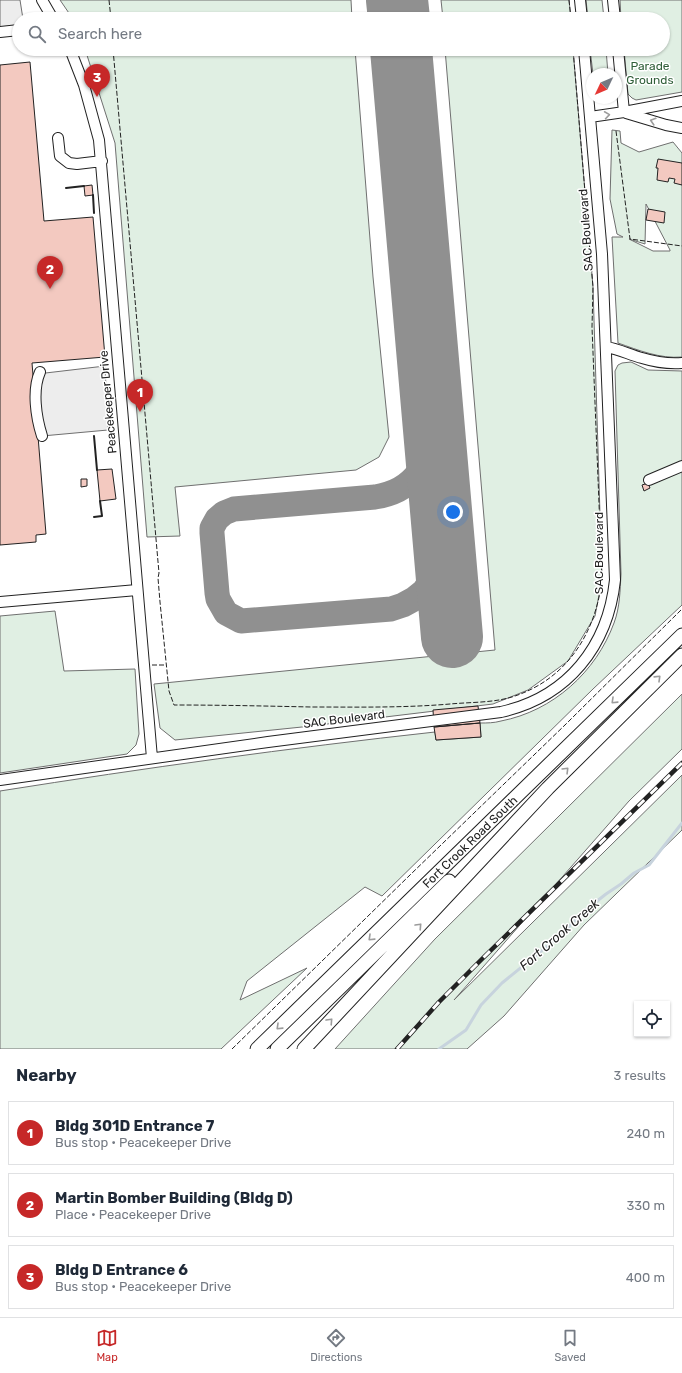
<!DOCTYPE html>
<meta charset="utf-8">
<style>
body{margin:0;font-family:Rubik,sans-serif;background:#f2f2f3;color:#1f2937}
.controls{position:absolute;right:12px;bottom:12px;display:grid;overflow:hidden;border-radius:0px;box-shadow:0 1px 3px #0004}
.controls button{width:36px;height:36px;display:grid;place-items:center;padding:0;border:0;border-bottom:1px solid #e0e1e3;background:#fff;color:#1f2937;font:20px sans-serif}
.compass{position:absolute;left:586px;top:68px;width:36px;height:36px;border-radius:50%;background:#fff;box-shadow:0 1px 3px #0004;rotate:226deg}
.you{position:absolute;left:453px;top:512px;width:14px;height:14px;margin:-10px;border:3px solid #fff;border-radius:50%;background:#1a73e8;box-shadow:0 0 0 6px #1a73e833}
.badge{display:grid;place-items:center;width:26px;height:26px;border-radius:50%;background:#c62828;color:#fff;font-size:13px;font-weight:700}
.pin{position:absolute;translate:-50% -33px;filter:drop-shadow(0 1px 2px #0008)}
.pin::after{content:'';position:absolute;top:21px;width:14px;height:12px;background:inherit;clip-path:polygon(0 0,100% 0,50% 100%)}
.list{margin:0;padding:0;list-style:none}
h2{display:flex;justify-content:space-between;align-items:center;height:52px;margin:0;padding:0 16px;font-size:17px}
h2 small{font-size:13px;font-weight:400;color:#747a83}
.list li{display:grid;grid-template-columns:26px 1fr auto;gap:12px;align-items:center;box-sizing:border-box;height:64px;margin:0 8px 8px;padding:0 8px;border:1px solid #e0e1e3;border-radius:0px}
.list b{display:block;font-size:15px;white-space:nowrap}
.list p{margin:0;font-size:13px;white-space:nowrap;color:#747a83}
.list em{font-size:13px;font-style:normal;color:#747a83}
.icon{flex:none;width:22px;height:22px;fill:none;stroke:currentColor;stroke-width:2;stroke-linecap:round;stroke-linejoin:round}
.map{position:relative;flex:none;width:682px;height:1049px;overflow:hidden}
.search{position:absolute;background:#fff;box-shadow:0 1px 3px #0004;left:12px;right:12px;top:12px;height:44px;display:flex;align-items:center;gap:10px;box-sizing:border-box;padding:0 14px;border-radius:22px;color:#747a83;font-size:15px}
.sheet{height:268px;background:#fff}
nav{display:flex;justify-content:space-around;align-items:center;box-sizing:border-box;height:56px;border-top:1px solid #e0e1e3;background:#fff;font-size:11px;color:#747a83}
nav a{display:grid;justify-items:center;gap:2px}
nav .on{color:#c62828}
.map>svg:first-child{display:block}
</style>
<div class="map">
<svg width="682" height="1049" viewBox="0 0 682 1049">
<rect width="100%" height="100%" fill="#fff"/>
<path fill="#e0efe3" stroke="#6f6f6f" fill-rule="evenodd" d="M60 0H351L352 19H73Z
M441 0H569L571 19H443Z
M586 0H602L604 19H588Z
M620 0H682V92L636 100 632 98 628 94 624 49H663V19H621Z
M85 49H355L373 277 389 437 379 457 356 470 175 487 180 536 147 537 115 143Z
M445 49H573L593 287 602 579 595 616 568 661 528 690 493 704 302 727 175 740 160 728 154 684 495 650Z
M590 49H606L608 74H593Z
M612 130 620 131 621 143 639 152 673 142 682 153V357C660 359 638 350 618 343L612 237H623L617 234 610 199ZM646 204 670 250V251H653L629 239 645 244Z
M631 362 648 370 682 371V605L593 689 382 896 365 887 247 981 240 1000 307 968 221 1049H0V791C145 768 289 748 435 732L436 740 481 737 480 723C487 723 494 723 501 721 553 711 596 672 614 623 620 607 620 591 621 574L615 371 618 365 622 363Z
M55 611 64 671 135 669 139 734 136 745 127 754 0 773V616Z
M682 694V749L629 801 454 1000 682 775V830L584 925 504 1016 467 1049H335L435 939Z"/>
<path fill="#ededed" stroke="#6f6f6f" d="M0 0H20L23 19H19V27L0 28Z
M105 366 108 430 42 436 37 374Z"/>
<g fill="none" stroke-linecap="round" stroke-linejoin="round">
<path stroke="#c7d3dd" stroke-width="3" d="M439 1049 466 1030 481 1005 502 983 561 935 582 913 606 894 621 884 634 873 649 865 682 823"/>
<path stroke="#909090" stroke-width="25" d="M434 425C430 462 416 491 375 497L234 509 224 513 217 519 212 528V533L217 593 218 599 226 613 241 621 391 609 403 605 414 599 424 591 436 573 440 559 443 537"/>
<path stroke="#909090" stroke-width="62" d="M397 0 399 19
M401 49 452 637"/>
</g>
<path fill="#f3c9c0" stroke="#222" d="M30 62 44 221 93 217 105 357 32 363 46 534 36 535V542L0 545V65Z
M658 159 682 163V185L674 183 675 179 669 178 668 182 657 180 658 168H656Z
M92 185 93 195 85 196 84 186Z
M648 209 665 212 664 223 646 220Z
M112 469 116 499 100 501 97 470Z
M81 479H87V486L81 487Z
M648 483 650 488 644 491 642 485Z
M478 706 480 723 434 727 433 710Z
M480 723 481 737 436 740 434 727Z"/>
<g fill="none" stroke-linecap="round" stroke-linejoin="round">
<g stroke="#222" stroke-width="12">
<path id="minor" d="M42 0 53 19
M580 0 582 19
M613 0 615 19
M0 32 19 30
M70 49 84 85 99 140 152 758
M618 49 624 112
M626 113 666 125 682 128
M590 117 624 112 682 101
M58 138 60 156 69 163 77 164 102 161
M606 347C619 349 630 355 642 358 655 362 668 364 682 363
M40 372C32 390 36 417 42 436
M649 480 682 466
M0 602 137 590
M0 780 268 742 501 712C568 697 608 646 615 580L602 254 584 49"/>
</g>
<g stroke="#222" stroke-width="15">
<path id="major" d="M257 1049 682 635
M277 1049 449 881
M304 1049 548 788 682 655"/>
</g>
<use href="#minor" stroke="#fff" stroke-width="10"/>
<use href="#major" stroke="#fff" stroke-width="13"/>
<g stroke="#222" stroke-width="4.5">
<path id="rail" d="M397 1049 439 1002 483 958 682 763"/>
</g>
<use href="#rail" stroke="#fff" stroke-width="3" stroke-dasharray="9" stroke-linecap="butt"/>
<path stroke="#222" stroke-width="1" stroke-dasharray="5 2" stroke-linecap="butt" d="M109 0 111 19
M569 0 571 19
M113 49 159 573 158 578 160 602 169 691 174 705C220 705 265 706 311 707 357 707 403 708 450 704 471 702 495 703 515 696 568 678 596 632 602 579L592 327 593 287 573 49
M616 131 630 239 682 246
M152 665H166
M232 1049 410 875 566 724 682 609"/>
<path stroke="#222" stroke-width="2" d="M66 188 84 186
M93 195 94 213
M94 436 97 470
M94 517 102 516 100 501"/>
</g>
<defs><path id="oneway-chevron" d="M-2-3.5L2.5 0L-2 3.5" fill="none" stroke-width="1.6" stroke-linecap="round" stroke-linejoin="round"/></defs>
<g stroke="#9c9c9c">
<use href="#oneway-chevron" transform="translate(607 115) rotate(-8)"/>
<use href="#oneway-chevron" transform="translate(653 121) rotate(-163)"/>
<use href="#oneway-chevron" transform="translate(658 678) rotate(-44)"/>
<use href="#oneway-chevron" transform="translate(614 701) rotate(136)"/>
<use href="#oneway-chevron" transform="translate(566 770) rotate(-45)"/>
<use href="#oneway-chevron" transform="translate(419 926) rotate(-47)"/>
<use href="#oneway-chevron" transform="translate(371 938) rotate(136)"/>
<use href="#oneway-chevron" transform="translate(330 1021) rotate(-47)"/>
<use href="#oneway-chevron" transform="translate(279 1027) rotate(136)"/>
</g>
<g text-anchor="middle" stroke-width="3" stroke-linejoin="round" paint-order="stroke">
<g font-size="12" fill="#2f5e38" stroke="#fff">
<text x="650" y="70">Parade<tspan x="650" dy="14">Grounds</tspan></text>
</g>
<g font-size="12" fill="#222" stroke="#fff">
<text transform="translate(586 230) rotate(-94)" y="4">SAC Boulevard</text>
<text transform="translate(108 402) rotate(-95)" y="4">Peacekeeper Drive</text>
<text transform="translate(599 553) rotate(-90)" y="4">SAC Boulevard</text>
<text transform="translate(344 719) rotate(-7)" y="4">SAC Boulevard</text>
<text transform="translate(470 842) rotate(-44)" y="4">Fort Crook Road South</text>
</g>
<g font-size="13" font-style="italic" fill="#222" stroke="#fff">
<text transform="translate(559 934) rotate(-41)" y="5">Fort Crook Creek</text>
</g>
</g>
</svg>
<div class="controls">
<button><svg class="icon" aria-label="locate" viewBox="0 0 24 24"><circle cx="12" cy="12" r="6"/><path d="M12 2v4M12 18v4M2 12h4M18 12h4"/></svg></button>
</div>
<svg class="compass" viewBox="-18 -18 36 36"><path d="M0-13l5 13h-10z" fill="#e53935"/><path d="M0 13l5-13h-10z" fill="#747a83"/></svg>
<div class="you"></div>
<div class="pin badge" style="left:140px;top:412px">1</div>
<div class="pin badge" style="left:50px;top:289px">2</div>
<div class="pin badge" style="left:97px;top:97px">3</div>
<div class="search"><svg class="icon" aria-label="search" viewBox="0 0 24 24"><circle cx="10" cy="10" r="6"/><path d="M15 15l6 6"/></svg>Search here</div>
</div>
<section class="sheet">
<h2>Nearby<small>3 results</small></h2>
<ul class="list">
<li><span class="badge">1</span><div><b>Bldg 301D Entrance 7</b><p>Bus stop · Peacekeeper Drive</p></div><em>240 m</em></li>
<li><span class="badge">2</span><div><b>Martin Bomber Building (Bldg D)</b><p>Place · Peacekeeper Drive</p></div><em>330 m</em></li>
<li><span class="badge">3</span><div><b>Bldg D Entrance 6</b><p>Bus stop · Peacekeeper Drive</p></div><em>400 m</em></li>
</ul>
</section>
<nav>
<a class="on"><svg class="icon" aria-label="map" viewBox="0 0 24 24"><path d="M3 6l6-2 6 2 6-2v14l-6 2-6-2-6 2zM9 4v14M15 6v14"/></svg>Map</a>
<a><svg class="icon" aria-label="directions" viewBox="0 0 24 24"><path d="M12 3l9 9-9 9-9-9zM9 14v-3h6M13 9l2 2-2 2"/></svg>Directions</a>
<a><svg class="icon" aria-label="saved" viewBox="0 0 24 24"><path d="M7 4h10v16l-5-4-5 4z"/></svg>Saved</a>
</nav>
